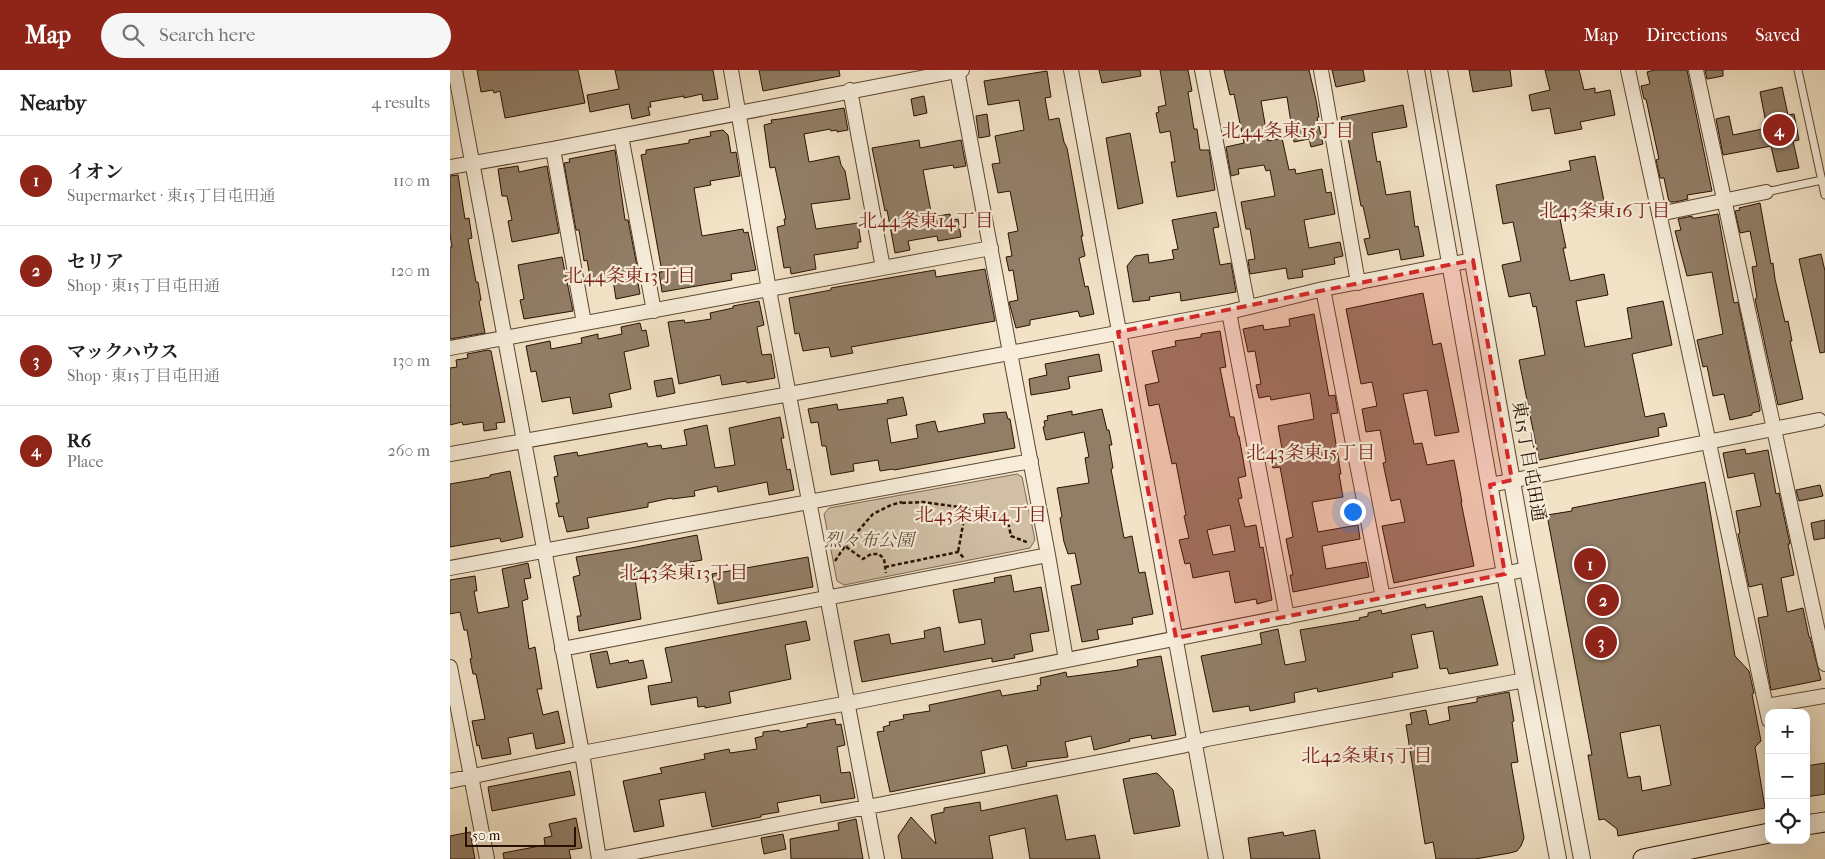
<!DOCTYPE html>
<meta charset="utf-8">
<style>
body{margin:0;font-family:"IM FELL French Canon","Noto Serif JP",serif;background:#f6f6f6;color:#202124}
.controls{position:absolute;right:15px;bottom:15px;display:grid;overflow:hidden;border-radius:10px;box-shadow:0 5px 20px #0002}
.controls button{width:45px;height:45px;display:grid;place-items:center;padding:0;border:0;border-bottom:1px solid #e0e0e0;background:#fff;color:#202124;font:25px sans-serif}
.scale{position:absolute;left:15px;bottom:12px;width:111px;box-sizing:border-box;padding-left:5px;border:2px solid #291101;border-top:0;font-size:14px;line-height:18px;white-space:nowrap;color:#291101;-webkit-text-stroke:4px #f7edda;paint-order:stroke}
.you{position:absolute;left:902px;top:441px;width:18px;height:18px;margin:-12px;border:4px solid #fff;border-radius:50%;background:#1a73e8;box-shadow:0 0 0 8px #1a73e833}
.badge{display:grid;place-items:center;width:32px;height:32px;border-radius:50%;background:#8f2418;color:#fff;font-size:16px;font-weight:700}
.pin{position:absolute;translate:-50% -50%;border:2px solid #fff;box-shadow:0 1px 5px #0006}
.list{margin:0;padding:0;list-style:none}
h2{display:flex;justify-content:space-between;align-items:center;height:65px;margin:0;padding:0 20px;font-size:21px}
h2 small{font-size:16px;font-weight:400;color:#757577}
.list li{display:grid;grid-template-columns:32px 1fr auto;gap:15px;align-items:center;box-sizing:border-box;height:90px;padding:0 20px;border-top:1px solid #e0e0e0}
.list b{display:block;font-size:19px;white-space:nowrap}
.list p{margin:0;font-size:16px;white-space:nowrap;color:#757577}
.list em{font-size:16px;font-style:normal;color:#757577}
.icon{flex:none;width:28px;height:28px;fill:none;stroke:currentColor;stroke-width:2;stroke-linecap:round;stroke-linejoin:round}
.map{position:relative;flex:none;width:1375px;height:789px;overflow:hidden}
header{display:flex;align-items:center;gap:30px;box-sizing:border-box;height:70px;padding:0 25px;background:#8f2418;color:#fff}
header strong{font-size:24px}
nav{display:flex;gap:28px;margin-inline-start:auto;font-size:18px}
.search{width:350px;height:45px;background:#f6f6f6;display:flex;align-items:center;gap:12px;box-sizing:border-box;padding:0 18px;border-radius:28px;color:#757577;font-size:19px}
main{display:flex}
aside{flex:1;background:#fff}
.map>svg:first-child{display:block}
</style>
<header>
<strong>Map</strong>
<div class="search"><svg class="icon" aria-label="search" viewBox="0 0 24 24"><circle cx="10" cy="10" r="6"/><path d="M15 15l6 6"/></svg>Search here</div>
<nav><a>Map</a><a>Directions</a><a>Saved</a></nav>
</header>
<main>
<aside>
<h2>Nearby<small>4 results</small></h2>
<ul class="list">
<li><span class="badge">1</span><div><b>イオン</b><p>Supermarket · 東15丁目屯田通</p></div><em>110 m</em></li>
<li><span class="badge">2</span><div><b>セリア</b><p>Shop · 東15丁目屯田通</p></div><em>120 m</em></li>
<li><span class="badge">3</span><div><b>マックハウス</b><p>Shop · 東15丁目屯田通</p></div><em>130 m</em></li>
<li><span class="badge">4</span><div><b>R6</b><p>Place</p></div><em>260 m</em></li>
</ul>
</aside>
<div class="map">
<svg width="1375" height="789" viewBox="0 0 1375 789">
<rect width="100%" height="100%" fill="#f2e3c6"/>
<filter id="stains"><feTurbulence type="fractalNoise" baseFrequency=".004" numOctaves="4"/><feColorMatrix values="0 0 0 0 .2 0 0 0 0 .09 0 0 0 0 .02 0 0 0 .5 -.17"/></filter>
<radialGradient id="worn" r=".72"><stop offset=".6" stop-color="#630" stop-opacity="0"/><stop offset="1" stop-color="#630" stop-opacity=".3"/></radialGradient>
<path fill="#d0bfa5" stroke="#7c6853" d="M567 404 572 407 585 470 580 478 394 515 387 511 374 444 379 438Z"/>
<path fill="#927e67" stroke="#291101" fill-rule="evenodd" d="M27 0H128L135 33 55 48 50 21 44 23 43 20 31 22Z
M165 0H263L268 29 253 31 252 24 234 28V26L200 32 201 37H198L200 45 182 49 179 34 140 42 137 25 169 19Z
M309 0H389L390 6 313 21Z
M649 0H690L691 6 652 13Z
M710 0H738L742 21 738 22 744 59H747L750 80H759L765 120 727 127 721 92H725L720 61 710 63 706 43 709 42 708 37 716 35Z
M774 0H859L866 30 869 47 867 48 873 74 861 77 859 69 844 72 837 27 811 31 818 71 832 68 839 100 845 99 846 104 872 99 876 123 881 122 885 144 854 150 859 178 890 172 893 186 884 188 885 194 852 200 853 207 838 209 836 198 800 204 798 190 805 189 800 159H796L791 132 825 126 820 100 816 101 814 95 788 99 789 104 781 106 776 77 794 73 784 24 780 25Z
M882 0H913L915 11 886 17Z
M1019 0H1060L1062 16 1023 22Z
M1095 0H1129L1134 20 1145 18V23L1160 20 1165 45 1130 52 1132 59 1105 64 1100 38 1082 41 1079 25 1100 20Z
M1205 0H1237L1262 121 1237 125 1238 129 1225 132H1219L1214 108H1210L1206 90 1209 89 1196 29H1194L1191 16 1200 14 1197 2Z
M1255 0H1273V6L1257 9Z
M597 1 601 27 595 28 599 50 609 48 614 72 617 78 633 166H631L635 186 629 188 635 217 638 216 644 244 630 247 628 241 580 250V255L566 258 559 232 568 230 563 200 559 201 556 187 562 186 558 163 568 161 560 121 548 123 542 94 550 93 545 66 574 60 569 30 538 35 534 11Z
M1332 17 1338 45 1344 44 1349 70 1343 71 1349 98 1327 102 1321 76 1273 85 1266 49 1279 46 1283 65 1317 58 1310 22Z
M474 26 477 43 464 46 461 29Z
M953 35 957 57 922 63 927 92 930 91 936 125 960 121 965 157 968 156 974 186 951 190 949 179 918 185 914 169 920 168 913 136H911L898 68H895L891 47Z
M394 38 398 60 387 62V60L381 61 380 59 354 64 359 92 389 86 391 95 395 101 400 129 361 134 366 159 408 153 411 172H408V178L364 185 366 199 341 204 340 197 334 198 327 157 335 155 334 149H336L325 97 320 98 314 55 322 53 321 50 330 49Z
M537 44 540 66 529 68 526 46Z
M273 60 278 65 281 83 286 82 290 106 260 111 261 115 244 118 252 166 293 159 294 163 298 162 306 200 281 204 282 210 212 222 209 202H212L191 85 196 84V80L239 73V70L261 66 260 62Z
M680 63 693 133 668 139 656 68Z
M469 70 470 78 511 70 516 96 504 98 503 95 473 100 482 147 500 144 501 150 508 149 511 167 488 171 487 166 458 171 460 180 445 183 437 140 435 141 422 78Z
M165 80 175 150H178L188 201 186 202 190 224 166 229 163 210 141 213 137 190 134 191 129 160H126L114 93 120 92 119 89Z
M1145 86 1156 141 1110 149 1116 178H1113L1120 211 1154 204 1158 225 1126 231 1135 277 1182 268 1177 238 1213 231 1222 275 1182 284 1195 347 1214 343 1217 356 1208 358 1209 366 1089 390 1069 290 1095 285 1086 236 1083 237 1080 223 1059 227 1052 195 1071 191 1063 152 1053 154 1046 115 1121 100 1119 91Z
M68 96 69 102 97 96 109 163 62 172 58 151 62 150 57 126H52L48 99Z
M8 105 15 149 19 148 22 168 18 169 26 212H28L31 230 29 231 35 263 0 269V177H2L0 164V106Z
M1310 133 1321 194 1323 193 1325 209 1335 252 1338 251 1342 271H1340L1353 329 1328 335 1305 229 1307 228 1302 197 1307 196 1300 161 1290 163 1285 141 1290 140 1289 138Z
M766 142 769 157 763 158 770 195 781 193 786 222 731 231 730 222 699 227 700 230 683 232 677 196 685 186 698 184 699 193 724 189 722 180 728 179 722 150Z
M1268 144 1284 233 1288 232 1310 338V341L1302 343V345L1280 350 1274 324 1263 326 1257 296 1253 297 1247 270 1273 264 1262 202 1237 206 1225 161 1231 160 1228 149 1242 146V148H1246Z
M1371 184 1375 201V282L1370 283 1349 189Z
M112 187 123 241 74 249 70 230 74 229 68 195Z
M535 199 545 251 401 277 403 283 381 287 379 277 353 281 349 263 345 264 339 228 381 220V218L485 200 486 207Z
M973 223 983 275 991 273 1009 362 985 366 977 320 953 324 964 374 972 373 977 395 1004 390 1012 432H1011L1024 496 944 513 932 456 955 452 950 429 941 431 933 393 936 392 930 360 916 362 912 339 927 336 922 312 911 314 896 239Z
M309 231 314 255 307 257 312 285 321 284 325 308 297 313 296 311 272 315 270 305 229 314 218 252 234 250 235 253 261 249 260 243 283 238V236Z
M864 244 879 326 885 325 888 343 881 344 891 404H889L893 427 862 432 868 462 908 455 910 469 872 476 876 499 916 492 919 507 843 522 840 505H843L836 469 843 467 830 397 823 398 819 381 832 379 828 356 864 349 860 323 821 330 820 326 809 328 806 315 811 314 805 281 798 282 793 259 813 255 814 260 840 256 839 249Z
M190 253 192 261 196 260 199 276 174 282 181 319 159 324 162 337 123 344 120 327 92 332 86 301 81 302 76 276 100 271 101 279 132 273 131 268 148 264V269L172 264 171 257Z
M770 261 776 297 770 298 780 347H784L788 366H789L796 406 788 408 792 428 788 429 795 457 806 455 810 478 813 477 822 530 807 534 806 529 785 533 779 501 743 508 740 493 735 494 729 470 739 468 734 446 736 445 726 393 722 394 709 334 699 336 695 315 709 312 702 281 726 276 725 271 751 267V264ZM780 455 785 481 763 485 757 460Z
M38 280 41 281 55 352 46 353 47 359 34 361 33 352 13 355 12 352 0 355V298L7 297 6 290 18 288 17 284Z
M649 284 652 301 618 307 620 318 618 319 581 325 579 309 597 305 595 294Z
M222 308 225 323 207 327 204 311Z
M453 327 457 345 437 349 441 373 468 368 466 355 485 351 488 362 535 353 533 344 556 342 558 349H560L565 378 444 400 443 399 430 401 428 390 403 394 404 401 381 405 376 376H372L368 352 361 353 358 339 387 334 388 340 438 333 437 330Z
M652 339 657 360H659L662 375H659L663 398 661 399 674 468 682 466 689 503 695 502 703 544 682 548 683 554 647 560 649 569 632 572 621 516 631 514 625 483 618 484 614 472 610 448 612 447 607 418 639 413 635 388 639 387 634 362 596 370 593 357 595 356 594 351 598 350 597 346 622 341V345Z
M330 347 334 368H331L337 400 340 399 344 420 319 425 317 412 268 422 267 416 244 421 245 426 222 429 221 428 198 433V437L137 448 139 458 117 462 113 446 109 447 106 433H109L104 407 108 406 104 386 127 382 128 386 197 373 198 377 211 375 212 379 237 375 234 360 257 355 265 398 285 395 279 358Z
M1295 379 1296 384 1318 380 1326 424 1329 423 1340 474H1338L1344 505 1331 508 1337 542 1353 538 1359 567H1360L1371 610 1321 620 1308 548 1318 546 1312 514 1299 517 1288 464 1290 463 1286 441 1311 436 1304 403 1278 408 1273 383Z
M60 401 73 467 51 472 50 468 0 477V414L40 407V405Z
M1255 412 1285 586 1299 601 1304 623 1302 624 1311 671 1305 677 1315 738 1168 766 1167 759 1154 749 1149 750 1138 685H1142L1097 445 1122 441V438ZM1210 655 1221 715 1192 721 1190 706 1178 708 1170 663Z
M1370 415 1373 426 1349 431 1346 420Z
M1375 450V468L1364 470 1361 453Z
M247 465 252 490 184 502 191 549 129 561 127 546H131L123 507 130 505 126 487 181 478Z
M358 487 363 517 268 534 262 504Z
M78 493 81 508 74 509 78 529 72 531 79 579 85 577 92 619H87L93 645 108 641 115 673 86 679 83 663 58 668 61 684 32 689 29 675 27 676 22 651 35 649 26 604H23L20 589 22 588 17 560H14L10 542 0 544V510L25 506 27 521H24L28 543 59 537 52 499Z
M561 505 564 522 591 517 599 561 580 564 583 581 564 585 565 588 542 592V588L412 612 404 571 439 564 441 574 475 568 474 561 490 557 494 582 535 574 531 549 509 553 503 520 545 512 544 508Z
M1032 526 1048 595 999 604 997 598 990 599 983 561 961 565 968 598 942 603 943 607 868 622 867 618 844 623 845 632 800 641 799 636 763 642 751 586 812 574 810 563 828 559 835 595 856 591 850 560 910 550 909 548 918 546V543L931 540 932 544 975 534 976 538Z
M356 551 360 570 335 575 341 609 279 622 281 633 255 638V636L248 637 247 627 201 635 198 616 222 612 215 578Z
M157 581 160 594 178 590 179 593 193 590 197 608 147 618 140 584Z
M711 586 726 665 702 669 701 665 679 669 680 671 644 680 641 666 615 672 618 687 576 692 577 696 562 699 557 675 531 681 535 703 440 722 427 662 434 661 433 657 440 655 439 652 454 649 453 645 480 641 479 635 518 627 550 620 552 626 588 620 587 616 591 615 590 608 608 604 616 602 617 607 669 600 688 596 687 590Z
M1059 622 1064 651 1062 652 1068 692 1061 693 1074 768 1071 776 1067 781 1060 783 1025 789H986L983 772 975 774 956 655 962 654 960 643 976 640 979 655 1000 650 998 637 1027 632V628Z
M385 649 386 655 391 654 395 675 387 677 391 703 400 702 405 728 371 733 370 725 327 733 329 742 311 745V747L262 757 255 722 209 730 214 756 184 762 173 711 212 703 210 698 255 689 254 684 279 679 280 683 307 679 305 668 313 666V662L329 660 330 662 357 657V654Z
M1375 693V724L1356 727V696Z
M120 701 125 725 42 741 38 717Z
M707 703 723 720 730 756 684 764 673 709Z
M607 725 616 770 645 765 650 789H580L575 758 539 766 543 789H452L448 766 461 747 486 774 481 745 494 742V738L530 732 531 741Z
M126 748 132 778 119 780 121 789H54L53 783 95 775 94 768 102 766 99 754Z
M406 749 413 789H341L340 769 389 760 388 753Z
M865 760 870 789H801L798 768 833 762 834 766Z
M20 762 25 789H0V766Z
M333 764 336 779 314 784 311 768Z"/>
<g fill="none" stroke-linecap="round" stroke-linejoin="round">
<g stroke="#5b4632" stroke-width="9">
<path id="service" d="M1348 0 1375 125
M1316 122 1372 110"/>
</g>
<g stroke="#5b4632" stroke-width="16">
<path id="minor" d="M5 0 132 683 149 789
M281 0 319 220 427 789
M507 0 598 485 616 590
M621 0 766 789
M752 0 798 237
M871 0 908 213
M1178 0 1319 650
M1246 0 1375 594
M400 20 433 198
M171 66 204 241
M103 79 134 253
M0 97 103 79 512 0
M1209 144 1316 122
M873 219 933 528
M779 242 837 547
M0 278 541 178
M0 384 340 324 779 242 873 219 1023 190
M1040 415 1369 350
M0 498 581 391
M112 579 598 485
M0 597 37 789
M1316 636 1375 626
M0 711 132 683 409 631 1078 499
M149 789 732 676 757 669 1075 610"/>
</g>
<g stroke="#5b4632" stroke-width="18">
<path id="tertiary" d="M966 0 1055 504 1108 789
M989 0 1074 479 1132 789"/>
</g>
<g stroke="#291101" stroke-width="21">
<path id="secondary" d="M1356 755 1375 752
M1193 789 1319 763"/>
</g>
<path stroke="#291101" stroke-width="2.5" stroke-dasharray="4 2.5" stroke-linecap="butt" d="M452 433 473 432 516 438 508 482
M516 438 558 452 561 466 579 473
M395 476 423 444 441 435 452 432
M385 491 395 476 413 489 421 484H429L434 489 436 503
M435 497 508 482 514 488"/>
<use href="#service" stroke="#f7edda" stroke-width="7"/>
<use href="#minor" stroke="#f7edda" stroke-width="14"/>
<use href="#tertiary" stroke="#f7edda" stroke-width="16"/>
<use href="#secondary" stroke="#f7edda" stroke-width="19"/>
</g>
<path fill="#d62828" fill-opacity="0.2" stroke="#d62828" stroke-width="4" stroke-dasharray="10 6" stroke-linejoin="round" d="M1023 190 1062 410 1040 415 1055 504 726 568 668 262Z"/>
<g text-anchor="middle" stroke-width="4.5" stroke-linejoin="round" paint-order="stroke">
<g font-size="18" fill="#291101" stroke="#f7edda">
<text transform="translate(1079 391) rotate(80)" y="6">東15丁目屯田通</text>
</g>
<g font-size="18" font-style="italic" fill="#634e3a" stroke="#f7edda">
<text x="419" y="476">烈々布公園</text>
</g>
<g font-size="19" fill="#7a1f14" stroke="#f7edda">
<text x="838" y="67">北44条東15丁目</text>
<text x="1155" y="147">北43条東16丁目</text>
<text x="476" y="157">北44条東14丁目</text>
<text x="180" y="212">北44条東13丁目</text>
<text x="861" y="389">北43条東15丁目</text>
<text x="531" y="451">北43条東14丁目</text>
<text x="234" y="509">北43条東13丁目</text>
<text x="917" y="692">北42条東15丁目</text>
</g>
</g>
<rect width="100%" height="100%" filter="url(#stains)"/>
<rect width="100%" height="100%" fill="url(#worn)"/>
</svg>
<div class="controls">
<button>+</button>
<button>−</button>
<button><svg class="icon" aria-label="locate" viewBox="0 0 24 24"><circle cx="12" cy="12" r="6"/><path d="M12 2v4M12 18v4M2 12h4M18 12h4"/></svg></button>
</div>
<div class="scale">50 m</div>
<div class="you"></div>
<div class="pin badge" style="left:1140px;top:494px">1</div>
<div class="pin badge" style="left:1153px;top:530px">2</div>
<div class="pin badge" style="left:1151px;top:572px">3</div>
<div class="pin badge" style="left:1329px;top:60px">4</div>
</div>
</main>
